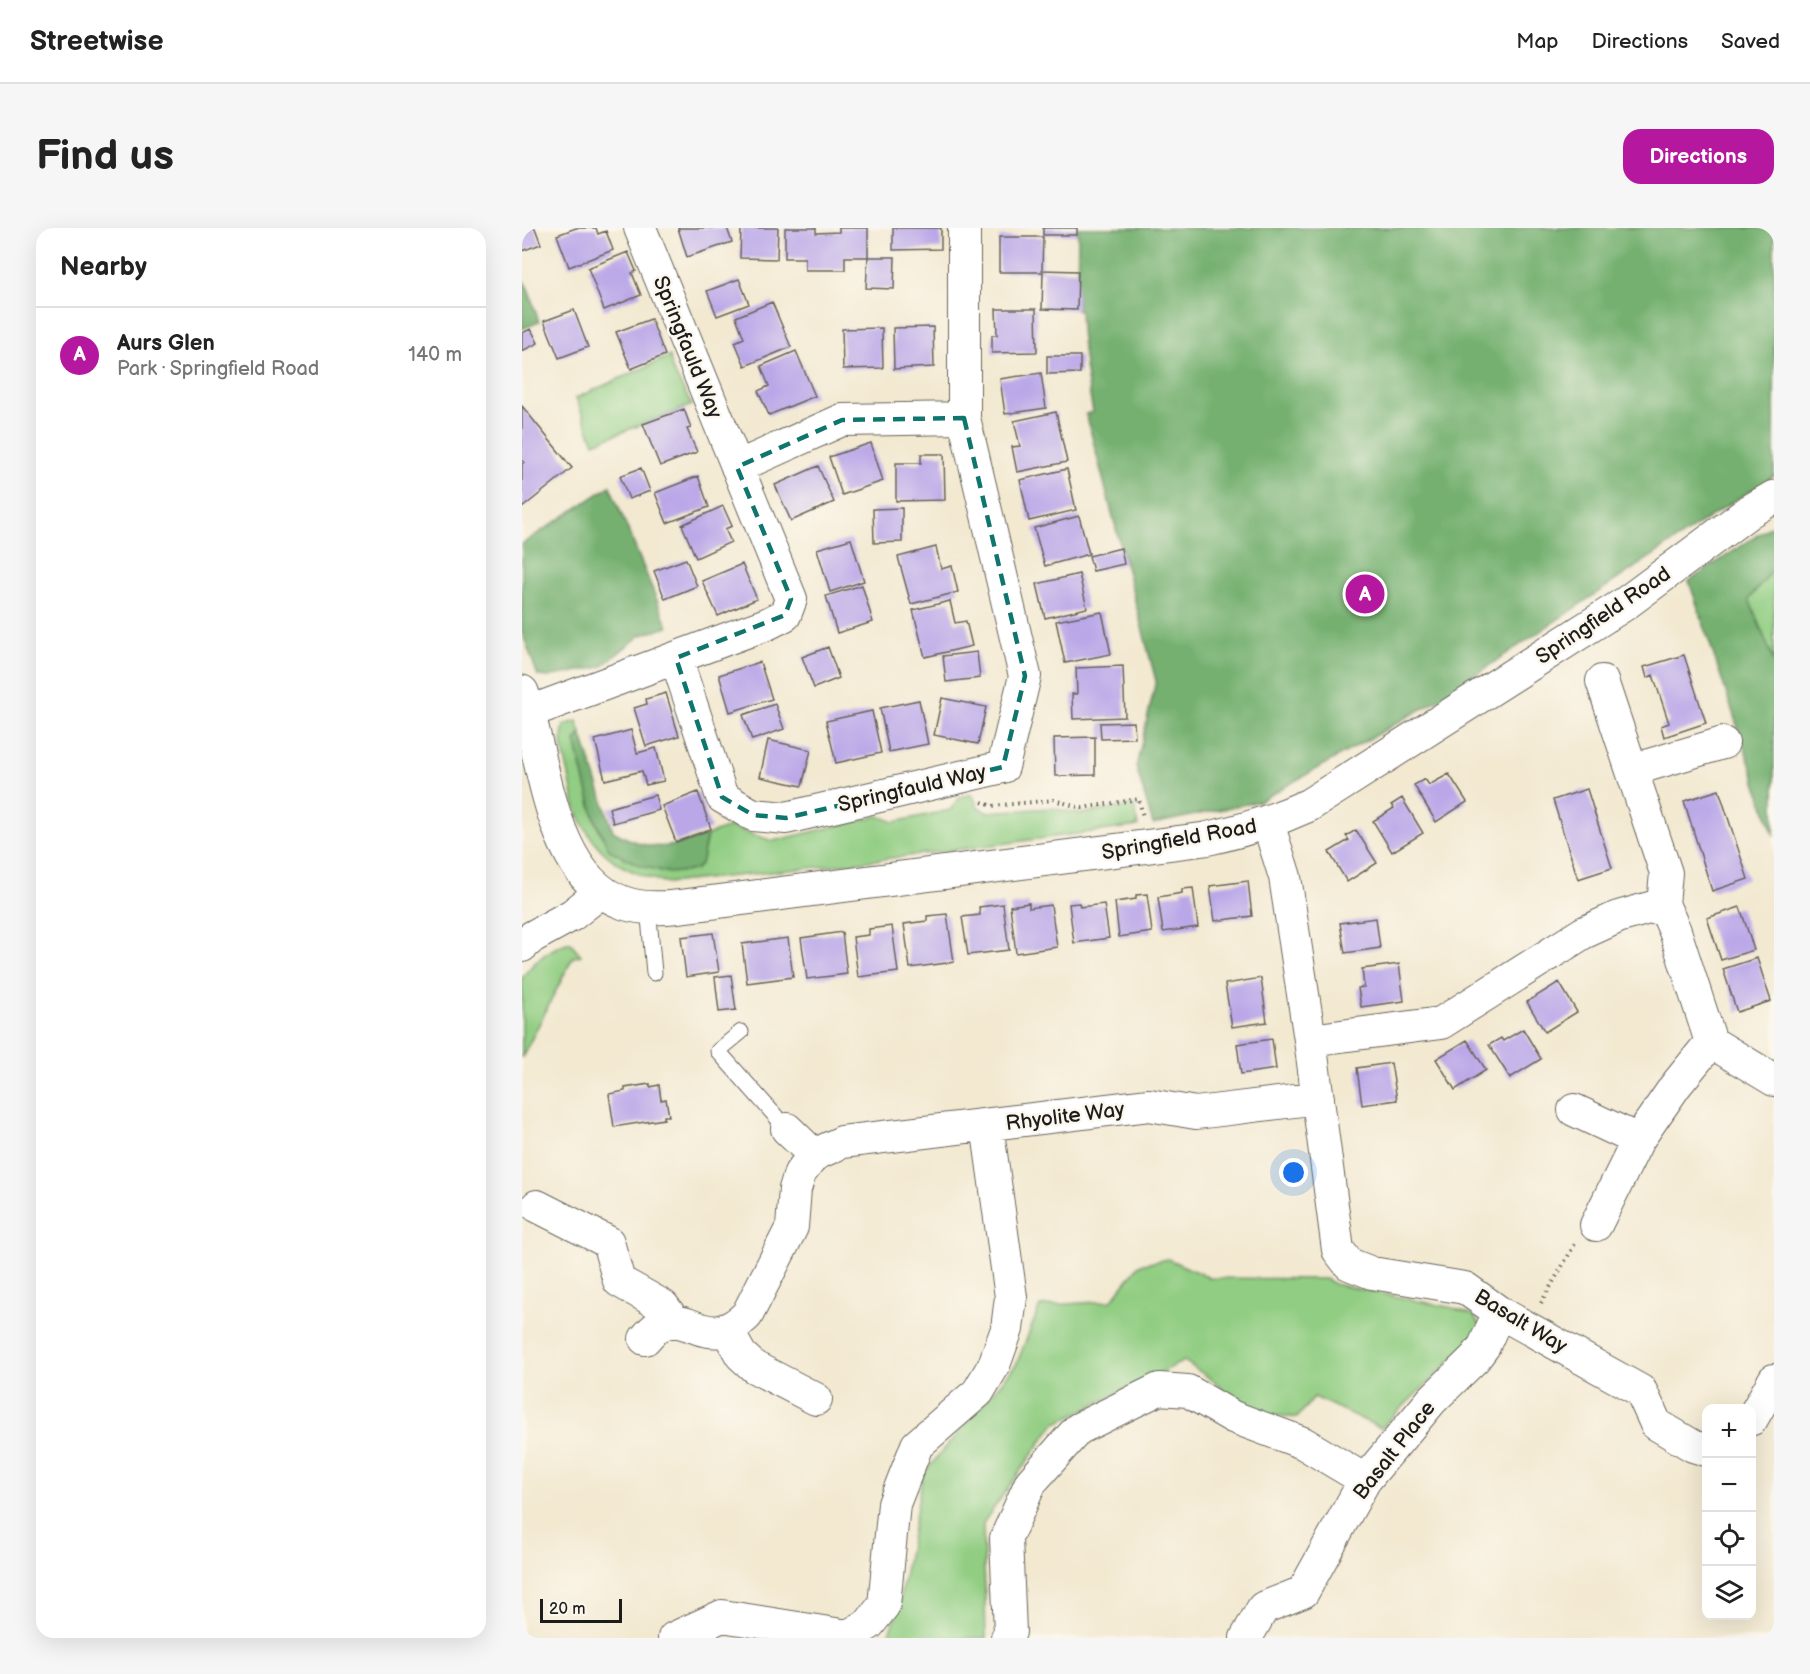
<!DOCTYPE html>
<meta charset="utf-8">
<style>
body{margin:0;font-family:"Balsamiq Sans",sans-serif;background:#f6f6f6;color:#222}
.controls{position:absolute;right:18px;bottom:18px;display:grid;overflow:hidden;border-radius:12px;box-shadow:0 6px 24px #0002}
.controls button{width:54px;height:54px;display:grid;place-items:center;padding:0;border:0;border-bottom:2px solid #e0e0e0;background:#fff;color:#222;font:30px sans-serif}
.scale{position:absolute;left:18px;bottom:15px;width:82px;box-sizing:border-box;padding-left:6px;border:3px solid #1c1c1c;border-top:0;font-size:16px;line-height:21px;white-space:nowrap;color:#1c1c1c;-webkit-text-stroke:4px #fbf7ec;paint-order:stroke}
.you{position:absolute;left:772px;top:945px;width:21px;height:21px;margin:-15px;border:4px solid #fff;border-radius:50%;background:#1a73e8;box-shadow:0 0 0 9px #1a73e833}
.badge{display:grid;place-items:center;width:39px;height:39px;border-radius:50%;background:#b5179e;color:#fff;font-size:20px;font-weight:700}
.pin{position:absolute;translate:-50% -50%;border:3px solid #fff;box-shadow:0 2px 6px #0006}
.list{margin:0;padding:0;list-style:none}
h2{display:flex;justify-content:space-between;align-items:center;height:78px;margin:0;padding:0 24px;font-size:26px}
h2 small{font-size:20px;font-weight:400;color:#767676}
.list li{display:grid;grid-template-columns:39px 1fr auto;gap:18px;align-items:center;box-sizing:border-box;height:96px;padding:0 24px;border-top:2px solid #e0e0e0}
.list b{display:block;font-size:22px;white-space:nowrap}
.list p{margin:0;font-size:20px;white-space:nowrap;color:#767676}
.list em{font-size:20px;font-style:normal;color:#767676}
.icon{flex:none;width:33px;height:33px;fill:none;stroke:currentColor;stroke-width:2;stroke-linecap:round;stroke-linejoin:round}
.map{position:relative;flex:none;width:1252px;height:1410px;overflow:hidden;border-radius:18px}
header{display:flex;align-items:center;gap:36px;box-sizing:border-box;height:84px;padding:0 30px;background:#fff;border-bottom:2px solid #e0e0e0}
header strong{font-size:28px}
nav{display:flex;gap:33px;margin-inline-start:auto;font-size:21px}
.intro{display:flex;align-items:center;justify-content:space-between;box-sizing:border-box;height:144px;padding:0 36px}
h1{margin:0;font-size:42px}
.button{padding:15px 27px;border-radius:18px;background:#b5179e;color:#fff;font-size:21px;font-weight:700}
main{display:flex;gap:36px;padding:0 36px}
aside{flex:1;background:#fff;border-radius:18px;box-shadow:0 6px 24px #0002}
.map>svg:first-child{display:block}
</style>
<header>
<strong>Streetwise</strong>
<nav><a>Map</a><a>Directions</a><a>Saved</a></nav>
</header>
<div class="intro"><h1>Find us</h1><a class="button">Directions</a></div>
<main>
<aside>
<h2>Nearby<small></small></h2>
<ul class="list">
<li><span class="badge">A</span><div><b>Aurs Glen</b><p>Park · Springfield Road</p></div><em>140 m</em></li>
</ul>
</aside>
<div class="map">
<svg width="1252" height="1410" viewBox="0 0 1252 1410">
<rect width="100%" height="100%" fill="#fbf7ec"/>
<filter id="ink" filterUnits="userSpaceOnUse"><feTurbulence type="fractalNoise" baseFrequency=".0167" numOctaves="2"/><feDisplacementMap in="SourceGraphic" scale="12" xChannelSelector="R" yChannelSelector="G"/><feConvolveMatrix kernelMatrix="1 2 1 2 8 2 1 2 1" color-interpolation-filters="sRGB"/></filter>
<filter id="wash" filterUnits="userSpaceOnUse"><feTurbulence type="fractalNoise" baseFrequency=".008" numOctaves="4" result="noise"/><feDisplacementMap in="SourceGraphic" scale="24" xChannelSelector="R" yChannelSelector="G"/><feGaussianBlur stdDeviation="1.35" result="paint"/><feColorMatrix in="noise" values="0 0 0 0 0 0 0 0 0 0 0 0 0 0 0 0 0 1.4 0 .05"/><feComposite in="paint" operator="in"/></filter>
<g filter="url(#wash)">
<rect width="100%" height="100%" fill="#f3e9d1"/>
<path fill="#91cd82" stroke="#56744f" stroke-width="1.5" d="M148 128 150 141 170 177 72 215 54 170Z
M1252 340V434L1227 371Z
M55 493 59 505 53 513 72 589 80 609 179 635 185 607 207 599 251 613 357 588 372 594 428 582 438 569 450 566 456 579 464 584 530 580 558 586 612 577 616 598 316 637 146 655C104 645 75 629 57 588 51 576 50 560 47 547 43 530 37 514 42 497Z
M48 714 59 727 51 729 0 830V750C12 733 28 720 48 714Z
M646 1031 688 1050 804 1051 812 1056 931 1080 951 1087 961 1101 859 1200 792 1169 775 1190 716 1182 696 1156 662 1133 532 1196 461 1295 464 1410H365L376 1382 401 1246 494 1137 518 1078 589 1073 617 1037Z"/>
<path fill="#74b070" stroke="#486646" stroke-width="1.5" d="M556 0H1252V248L1203 279 919 470 738 573 631 596 614 539 634 453 564 186 571 184C564 149 559 117 558 82H555Z
M0 51 6 60 17 94 0 101Z
M88 258 146 399 119 407 79 439 26 449 16 448 0 404V316Z
M1252 296V340L1227 371 1252 434V608L1167 353Z
M59 505 91 603C128 625 146 621 185 607L179 636 173 642 147 645 117 637 87 622 72 589 53 513Z"/>
<g id="blocks">
<path fill="#baa7e8" d="M0 0H13L19 16 0 23Z
M54 0H74L76 6 84 3 91 22 47 39 35 7Z
M156 0H205L210 14 165 29Z
M219 0H256L255 31 218 30Z
M263 0H294V5L317 4V0H346V29H323V42H283V30H263Z
M371 0H419V21L371 22Z
M521 0H555V7H521Z
M477 9H521L520 42 556 43 555 82 520 81 521 44H477Z
M106 24 114 43 110 45 119 67 82 82 66 40Z
M346 29H373L372 61 344 60Z
M217 51 227 76 195 88 185 63Z
M250 74 269 119 223 138 213 114 222 110 214 89Z
M474 81H514L515 124 470 125V107H475Z
M52 82 66 119 37 130 22 93Z
M129 91 143 127 109 141 94 104Z
M411 99 412 139 372 141 371 100Z
M360 100 361 140 321 141 320 101Z
M9 101 16 115 0 123V105Z
M274 123 293 168 247 187 236 163 247 158 239 138Z
M525 128H558V145L525 146Z
M519 145 524 180 483 186 478 151Z
M0 178 50 240 0 280V236L2 234 0 232Z
M162 181 169 200 165 201 175 224 138 238 121 196Z
M534 184 545 234 495 244 490 219 498 218 492 193Z
M349 215 361 253 320 267 307 229Z
M399 226H422L423 272 374 273V235H399Z
M296 238 312 274 269 293 253 257Z
M119 240 128 263 107 271 98 248Z
M545 241 554 282 507 293 498 252Z
M176 248 187 279 145 295 133 265Z
M201 278 210 298 203 301 209 314 174 330 160 297Z
M380 280V314L352 315 351 281Z
M557 288 567 326 523 338 512 300Z
M329 311 342 353 308 364 295 321Z
M414 319 419 341 430 338 436 364 389 376 376 329Z
M599 320 602 336 571 343 567 328Z
M164 331 175 358 143 371 132 343Z
M220 336 235 371 196 388 180 353Z
M557 346 565 380 523 390 515 356Z
M340 357 351 394 315 405 304 368Z
M428 373 433 395 444 393 450 418 403 429 391 382Z
M580 384 589 426 543 435 534 393Z
M306 419 317 450 292 460 280 429Z
M455 424 458 450 424 454 421 428Z
M1162 427 1184 495 1142 509 1139 498 1147 495 1131 447 1125 450 1122 439Z
M238 434 250 471 208 484 197 447Z
M601 438 603 489 551 491 550 466H555L554 440Z
M144 465 157 508 124 518 112 480 125 476 124 471Z
M420 470 464 479 456 516 412 507Z
M397 472 406 516 367 524 358 480Z
M253 476 262 501 230 512 221 487Z
M350 483 359 525 314 535 304 493Z
M612 494 613 510 579 511 578 495Z
M109 502 115 525 134 520 142 553 124 557 120 543 83 552 73 512Z
M573 509V547L533 548 532 510Z
M246 512 289 522 280 558 238 549Z
M927 546 945 574 914 594 892 557 903 551 907 557Z
M1065 561 1090 640 1056 651 1031 572Z
M1197 562 1226 651 1190 663 1162 573Z
M176 564 189 601 154 614 140 578Z
M133 567 137 582 91 595 87 580Z
M880 570 901 605 870 624 851 593 872 580 869 577Z
M834 602 855 635 825 654 807 624 827 612 824 608Z
M726 653 730 688 693 693 688 658Z
M671 660 676 699 641 704 636 669 660 665V661Z
M625 666 630 704 597 709 593 674 614 671V667Z
M507 675V680L529 677 535 719 494 725 488 678Z
M557 675 558 679 582 676 587 710 552 715 547 676Z
M481 676 487 722 446 727 440 689 458 687 457 679Z
M1218 679 1232 722 1199 732 1185 690Z
M425 686 432 734 388 740 382 696 405 693V688Z
M854 690 858 720 823 725 818 695Z
M370 698 376 744 336 749 331 709 347 707V701Z
M320 704 325 746 285 751 279 710Z
M191 705 197 744 164 749 159 709Z
M266 710 271 749 225 755 220 716Z
M1235 730 1249 773 1215 784 1201 741Z
M877 736 882 773 839 779 836 760 842 759 840 741Z
M209 747 214 782 197 784 193 749Z
M739 750 745 794 710 799 703 756Z
M1037 754 1055 784 1023 804 1005 774Z
M1001 801 1019 831 988 850 967 817 979 810 981 813Z
M750 811 754 841 719 846 715 816Z
M945 812 964 842 933 862 914 831Z
M869 835 875 872 840 877 835 840Z
M128 856V859L137 857 139 872 144 871 147 888H142V891L92 899 87 866 103 863V860Z"/>
</g>
</g>
<g filter="url(#ink)">
<use href="#blocks" fill-opacity="0" stroke="#67645b" stroke-width="1.5"/>
<g fill="none" stroke-linecap="round" stroke-linejoin="round">
<g stroke="#67645b" stroke-width="17">
<path id="service" d="M126 679 132 745
M219 804 196 823 265 901"/>
</g>
<g stroke="#67645b" stroke-width="34">
<path id="minor" d="M215 239 320 192 442 190
M154 430 200 569 231 587 264 590 481 539 503 448 442 190V0
M1080 453 1144 645 1141 676
M7 484 245 396 263 387 269 371 118 0
M1110 542 1201 515
M746 595 763 649 788 812 816 1022 827 1036 850 1045 943 1060 977 1084 1119 1163 1134 1196 1171 1218 1184 1222
M0 718 10 709 50 687 79 664
M788 812 919 795 1061 705 1096 689 1141 676 1153 703 1189 814 1252 852
M1052 882 1116 912
M265 901 292 927
M15 978 86 1014 97 1053 141 1078 153 1094
M1074 997 1116 912 1154 857 1189 814
M205 1102 219 1127 232 1139 294 1171
M123 1111C128 1105 133 1099 141 1096 170 1084 186 1125 225 1087L270 999 273 961 278 945 292 927 320 914 627 877 674 885 796 870
M1230 1191 1252 1152
M152 1410 200 1388 326 1408 347 1396 362 1377 372 1276 395 1217 456 1164 472 1137 485 1101 489 1069 465 897
M485 1410 488 1404 484 1310 509 1254 556 1201 637 1161 666 1163 711 1189 781 1215 843 1252
M724 1410 741 1380 781 1364 843 1252 910 1172 953 1130 962 1118 977 1084"/>
</g>
<g stroke="#67645b" stroke-width="35">
<path id="tertiary" d="M0 464C23 528 27 650 102 675 130 685 164 677 193 674L683 611C721 603 752 593 787 577L1104 375 1228 283 1252 269"/>
</g>
<path stroke="#67645b" stroke-width="4" stroke-dasharray="1.5 4.5" stroke-linecap="butt" d="M460 574 470 578 532 572 560 580 617 571 621 589
M1019 1075 1053 1016"/>
<use href="#service" stroke="#fff" stroke-width="15"/>
<use href="#minor" stroke="#fff" stroke-width="32"/>
<use href="#tertiary" stroke="#fff" stroke-width="33"/>
</g>
</g>
<path fill="none" stroke="#0f766e" stroke-width="4.5" stroke-dasharray="12 8" stroke-linejoin="round" d="M442 190 503 448 481 539 264 590 231 587 200 569 154 430 263 387 269 371 215 239 320 192Z"/>
<g text-anchor="middle" stroke-width="5" stroke-linejoin="round" paint-order="stroke">
<g font-size="21" fill="#1c1c1c" stroke="#fbf7ec">
<text transform="translate(166 119) rotate(68)" y="7">Springfauld Way</text>
<text transform="translate(1081 387) rotate(-34)" y="7">Springfield Road</text>
<text transform="translate(390 560) rotate(-13)" y="7">Springfauld Way</text>
<text transform="translate(657 611) rotate(-10)" y="7">Springfield Road</text>
<text transform="translate(543 888) rotate(-7)" y="7">Rhyolite Way</text>
<text transform="translate(999 1093) rotate(31)" y="7">Basalt Way</text>
<text transform="translate(872 1222) rotate(-52)" y="7">Basalt Place</text>
</g>
</g>
</svg>
<div class="controls">
<button>+</button>
<button>−</button>
<button><svg class="icon" aria-label="locate" viewBox="0 0 24 24"><circle cx="12" cy="12" r="6"/><path d="M12 2v4M12 18v4M2 12h4M18 12h4"/></svg></button>
<button><svg class="icon" aria-label="layers" viewBox="0 0 24 24"><path d="M12 4l9 5-9 5-9-5zM3 14l9 5 9-5"/></svg></button>
</div>
<div class="scale">20 m</div>
<div class="you"></div>
<div class="pin badge" style="left:843px;top:366px">A</div>
</div>
</main>
